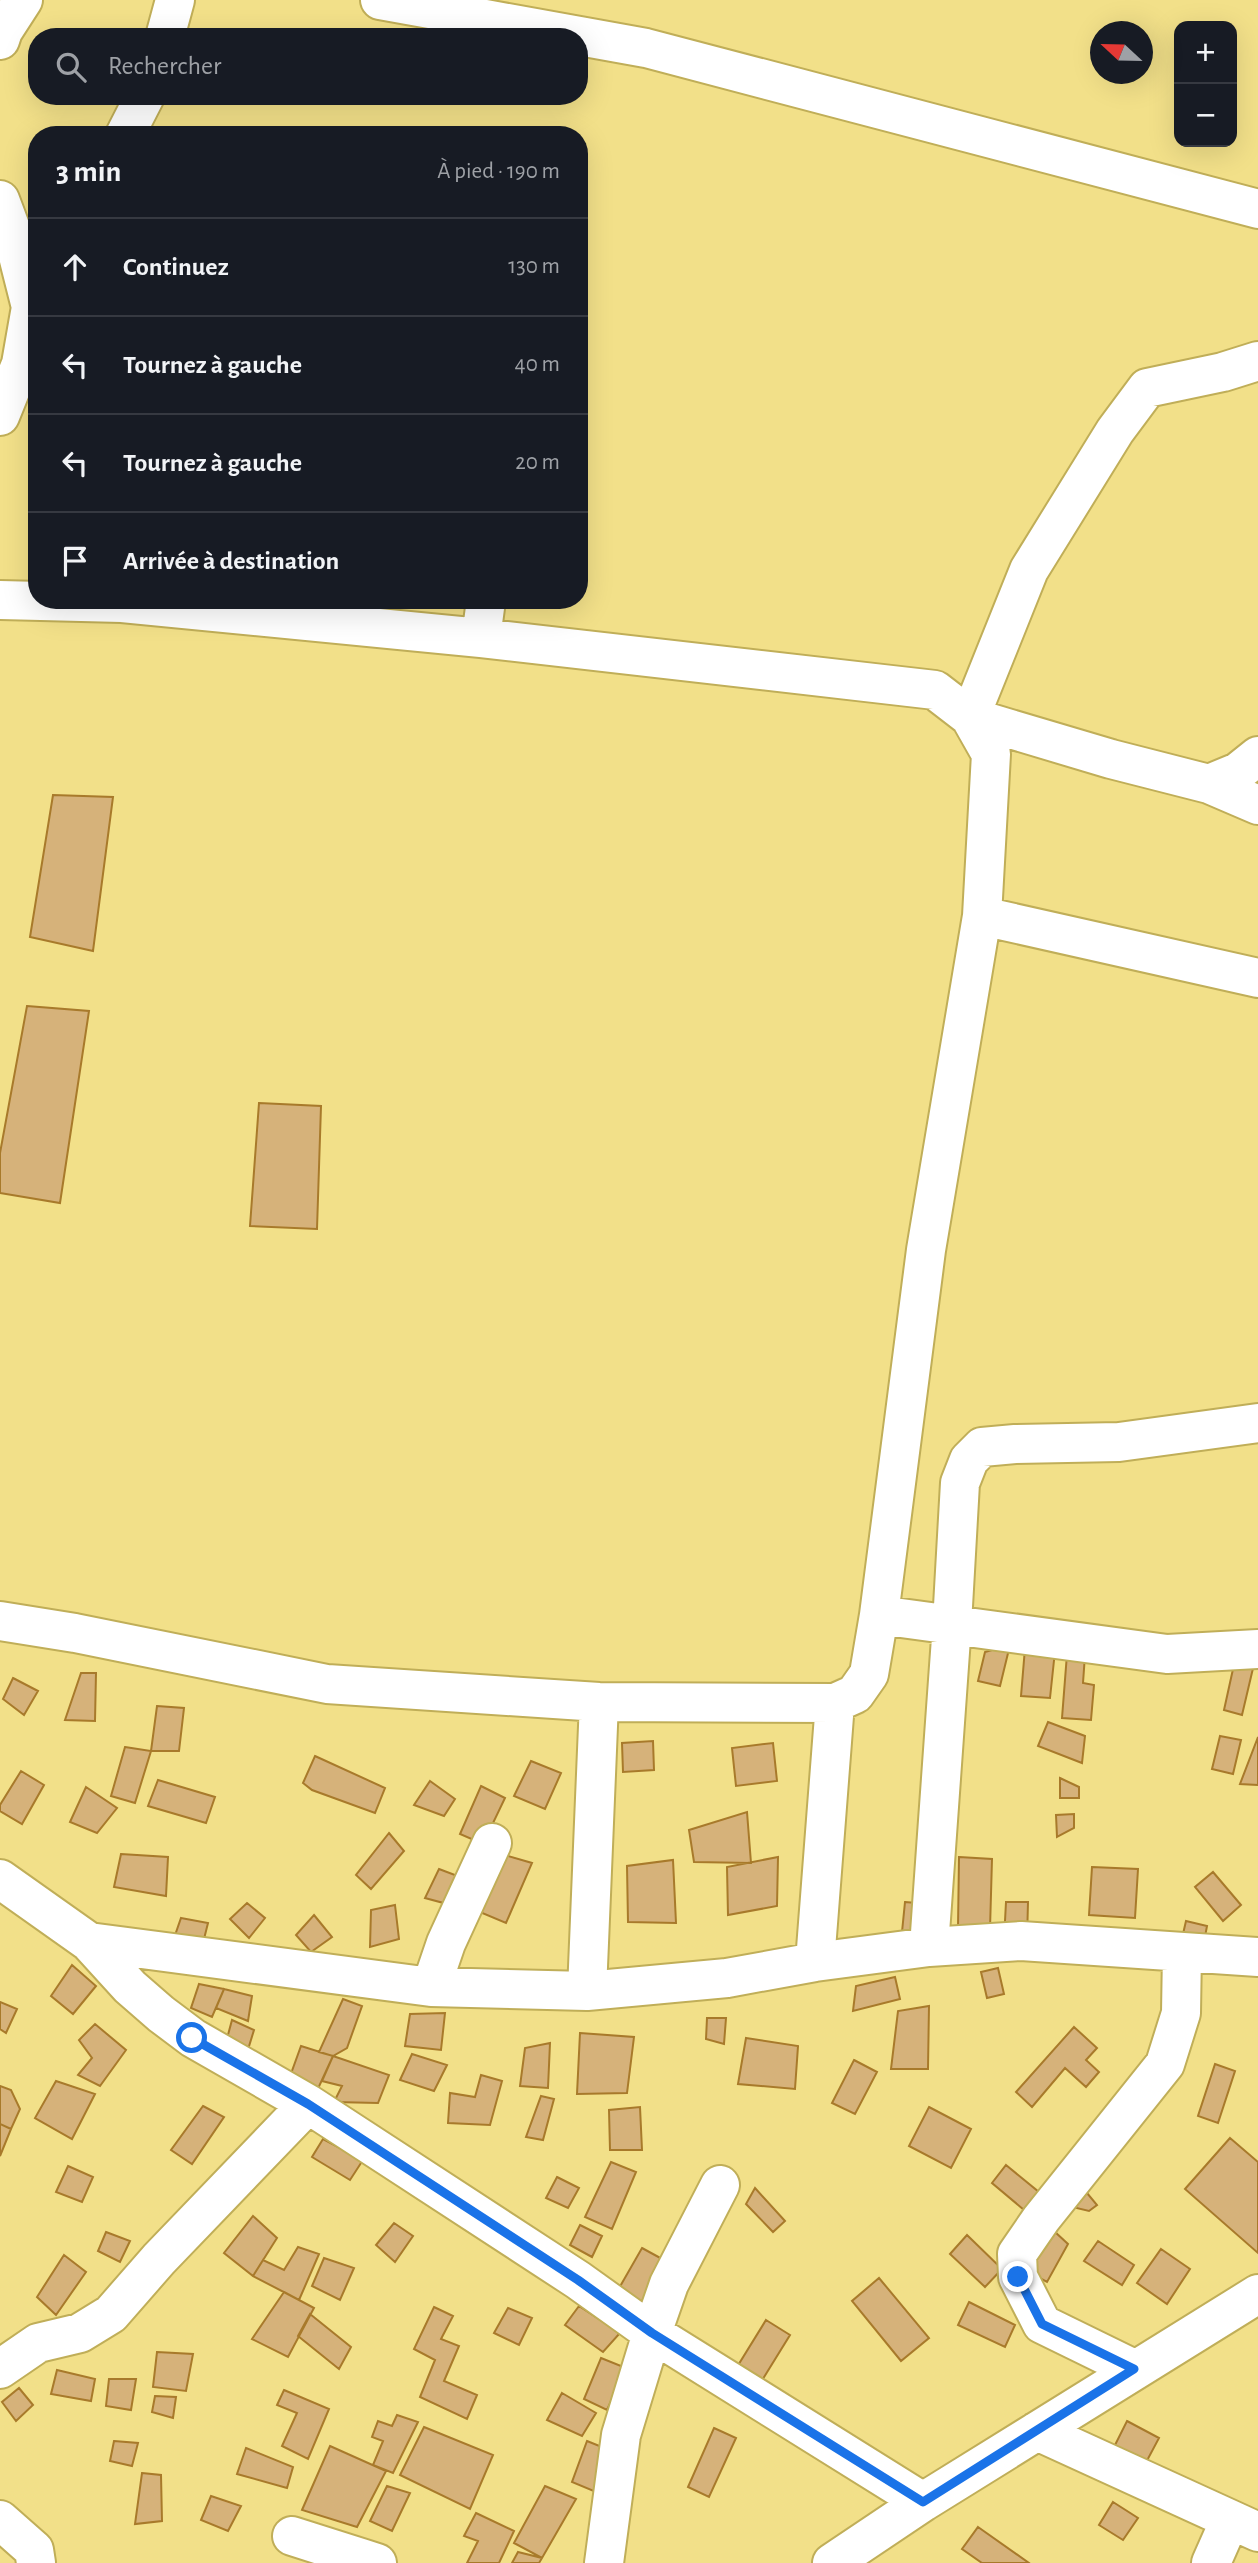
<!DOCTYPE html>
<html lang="fr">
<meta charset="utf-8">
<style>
body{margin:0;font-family:"Alegreya Sans",sans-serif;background:#242831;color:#f1f3f6}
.controls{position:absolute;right:21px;top:21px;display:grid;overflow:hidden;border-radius:14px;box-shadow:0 7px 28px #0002}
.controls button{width:63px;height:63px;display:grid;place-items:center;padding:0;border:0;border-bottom:2px solid #363941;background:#171b24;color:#f1f3f6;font:35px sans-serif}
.compass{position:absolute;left:1090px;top:21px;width:63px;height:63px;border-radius:50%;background:#171b24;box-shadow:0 7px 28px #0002;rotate:292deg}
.stop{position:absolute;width:21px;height:21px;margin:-16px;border:5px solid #1a73e8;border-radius:50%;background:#fff}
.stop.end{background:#1a73e8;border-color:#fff;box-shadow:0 2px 7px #0008}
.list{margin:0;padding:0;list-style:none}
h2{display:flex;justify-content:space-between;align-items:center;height:91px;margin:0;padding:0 28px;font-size:30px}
h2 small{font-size:23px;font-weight:400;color:#9ea1a6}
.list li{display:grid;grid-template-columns:46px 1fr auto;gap:21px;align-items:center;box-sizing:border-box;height:98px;padding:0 28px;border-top:2px solid #363941}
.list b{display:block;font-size:26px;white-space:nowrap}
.list em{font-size:23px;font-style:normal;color:#9ea1a6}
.icon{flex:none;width:38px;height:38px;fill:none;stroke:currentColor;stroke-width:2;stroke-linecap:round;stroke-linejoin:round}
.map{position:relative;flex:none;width:1258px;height:2563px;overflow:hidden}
.search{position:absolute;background:#171b24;box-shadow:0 7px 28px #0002;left:28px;top:28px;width:560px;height:77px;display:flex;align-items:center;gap:18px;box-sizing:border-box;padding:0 24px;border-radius:28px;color:#9ea1a6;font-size:26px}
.panel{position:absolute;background:#171b24;box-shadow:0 7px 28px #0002;left:28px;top:126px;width:560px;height:483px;border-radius:28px}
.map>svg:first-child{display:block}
</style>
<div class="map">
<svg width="1258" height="2563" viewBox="0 0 1258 2563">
<rect width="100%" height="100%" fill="#f2e089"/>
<path fill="#d6b27a" stroke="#a87a2b" stroke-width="2" d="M53 795 113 797 93 951 30 937Z
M27 1006 89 1011 60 1203 0 1193V1153Z
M259 1103 321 1106 317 1229 250 1226Z
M1010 1645 1000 1686 978 1681 985 1652Z
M1025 1648 1055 1651 1050 1698 1021 1696Z
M1067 1654 1085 1655 1083 1683 1094 1685 1091 1720 1062 1718Z
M1235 1660 1254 1664 1242 1715 1224 1710Z
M81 1673H96L95 1721 65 1720Z
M13 1678 38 1691 24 1715 3 1699Z
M157 1706 184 1708 179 1751H151Z
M1048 1722 1085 1736 1082 1763 1038 1746Z
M1220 1736 1241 1740 1233 1774 1212 1769Z
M1258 1737V1785L1240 1784Z
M653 1741 654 1770 623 1772 622 1743Z
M773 1743 777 1781 736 1786 732 1748Z
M125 1747 151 1751 135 1803 111 1796Z
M315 1756 385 1788 375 1813 312 1790 303 1783Z
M531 1761 561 1773 545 1809 514 1796Z
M21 1771 44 1785 22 1824 0 1811V1805Z
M1060 1778 1079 1787V1798H1060Z
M158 1780 215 1797 206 1823 148 1806Z
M430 1781 455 1799 444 1816 414 1805Z
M481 1786 505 1798 483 1844 460 1834Z
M86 1787 117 1808 97 1833 70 1822Z
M747 1812 751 1863 694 1862 689 1830Z
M1074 1814V1828L1057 1837 1056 1815Z
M389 1833 404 1851 371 1889 356 1875Z
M498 1853 532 1863 506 1923 475 1910Z
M121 1854 168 1857 166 1896 114 1887Z
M778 1857 777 1906 728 1915 727 1867Z
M959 1857 992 1859 990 1929 958 1928Z
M673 1860 676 1923 628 1922 627 1866Z
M1092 1867 1138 1869 1135 1918 1089 1915Z
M439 1869 463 1878 451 1905 425 1898Z
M1213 1872 1241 1905 1223 1921 1195 1887Z
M905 1902 928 1904 923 1944 901 1942Z
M1006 1902H1028L1027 1940H1004Z
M247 1903 265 1918 249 1938 230 1919Z
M395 1905 399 1939 370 1947 371 1910Z
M314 1915 332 1937 311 1952 296 1935Z
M181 1918 208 1923 203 1943 173 1941Z
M1186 1921 1207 1926 1204 1942 1180 1947Z
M72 1965 96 1986 73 2014 51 1996Z
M998 1968 1004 1994 987 1998 981 1972Z
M895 1977 900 1999 853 2011 856 1986Z
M199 1984 224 1989 212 2017 191 2008Z
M224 1989 252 1996 248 2021 216 2008Z
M343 1999 362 2006 347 2048 333 2056 319 2052Z
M0 2002 17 2009 6 2033 0 2029Z
M929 2006 928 2069H891L898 2011Z
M445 2013 441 2050 405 2046 410 2014Z
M707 2018H726L724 2044 706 2039Z
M232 2020 254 2030 246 2056 225 2046Z
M95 2024 126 2050 100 2086 78 2075 92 2058 79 2040Z
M1074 2027 1097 2048 1086 2060 1099 2072 1086 2087 1065 2068 1032 2107 1016 2092Z
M580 2033 634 2037 627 2093 577 2094Z
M746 2038 798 2046 795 2089 738 2084Z
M550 2043 548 2088 520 2086 525 2048Z
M301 2046 333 2056 316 2093 288 2082Z
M412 2054 447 2065 434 2091 400 2080Z
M333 2056 389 2075 378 2103 334 2102 342 2086 322 2081Z
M854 2060 877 2072 855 2114 832 2103Z
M1215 2064 1235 2071 1218 2123 1198 2116Z
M481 2075 502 2081 490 2125 448 2123 450 2093 475 2097Z
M56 2081 95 2094 72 2139 35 2118Z
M0 2086 11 2090 20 2109 11 2129 0 2124Z
M541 2096 554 2099 543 2140 526 2137Z
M203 2106 224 2117 192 2164 171 2150Z
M640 2107 642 2150H610L609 2110Z
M929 2107 971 2129 951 2168 909 2146Z
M0 2124 11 2129 0 2156Z
M1230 2138 1258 2162V2253L1185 2189Z
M323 2139 363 2160 350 2180 312 2157Z
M611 2162 636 2172 612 2229 585 2217Z
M1006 2165 1045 2197 1030 2215 992 2183Z
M68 2166 93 2177 82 2202 56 2192Z
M557 2177 579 2188 568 2208 546 2198Z
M1082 2187 1097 2205 1089 2211 1068 2206Z
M755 2188 785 2221 773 2232 746 2204Z
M253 2216 277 2238 253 2276 224 2253Z
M1041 2219 1068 2244 1047 2282 1025 2270Z
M394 2223 413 2236 395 2262 376 2245Z
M580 2225 602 2236 592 2257 570 2245Z
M106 2232 130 2241 120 2262 98 2251Z
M967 2235 1002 2269 985 2287 950 2254Z
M1098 2241 1134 2265 1122 2285 1084 2261Z
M298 2247 319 2254 299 2300 253 2276 263 2260 284 2270Z
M642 2248 664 2260 638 2315 614 2297Z
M1161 2249 1190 2269 1167 2304 1137 2283Z
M64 2255 86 2272 56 2315 37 2297Z
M324 2258 354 2268 340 2300 312 2286Z
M879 2278 929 2338 901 2361 852 2301Z
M284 2292 314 2308 288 2357 252 2339Z
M969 2302 1015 2325 1005 2347 958 2325Z
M579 2306 620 2333 603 2352 565 2325Z
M434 2307 453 2316 441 2339 459 2346 444 2381 477 2395 467 2419 420 2397 435 2360 414 2349Z
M508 2308 532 2318 519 2345 494 2333Z
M310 2314 351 2347 339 2369 298 2336Z
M766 2320 790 2335 761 2382 737 2367Z
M157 2352 193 2354 186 2391 153 2387Z
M601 2358 626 2368 607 2410 584 2399Z
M57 2370 95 2379 91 2401 51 2394Z
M109 2379H136L131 2410 106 2406Z
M19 2388 33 2405 16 2421 2 2402Z
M284 2390 329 2409 308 2459 282 2446 297 2413 277 2405Z
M562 2393 596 2413 582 2436 547 2420Z
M155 2396 176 2397 173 2418 152 2412Z
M397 2415 418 2422 393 2473 373 2465 383 2441 372 2437 378 2421 392 2426Z
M1127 2421 1159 2438 1142 2470 1110 2455Z
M424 2427 493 2455 470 2509 400 2475Z
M714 2428 736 2438 709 2497 688 2487Z
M114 2441 138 2443 132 2466 110 2461Z
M587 2441 612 2451 596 2492 572 2482Z
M330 2446 386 2471 357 2527 302 2510Z
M246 2448 293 2467 287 2488 237 2474Z
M142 2473 161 2475 162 2521 135 2524Z
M387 2486 410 2493 392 2531 370 2521Z
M545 2486 576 2499 542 2558 514 2543Z
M211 2496 241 2506 228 2531 201 2520Z
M1113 2502 1138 2518 1123 2540 1099 2525Z
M476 2513 514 2531 499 2563H467L478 2541 464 2536Z
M978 2527 1029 2563H982L962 2549Z
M518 2552 542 2558 539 2563H512Z"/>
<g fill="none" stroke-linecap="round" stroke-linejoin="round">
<g stroke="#c0ae58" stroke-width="42">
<path id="minor" d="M380 0 646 48 1258 209
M165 37 175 0
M0 40 3 31 23 0
M125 135 145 96
M0 200 12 232 31 307 21 364 0 416
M0 600 122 603 481 638 935 690 970 717 1111 759 1209 784 1238 772 1258 756
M481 638 486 600
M970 717 1029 570 1115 431 1147 388 1223 372 1258 361
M970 717 991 754 982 916
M1209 784 1258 805
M879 1615 1167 1654 1258 1649
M0 1621 75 1633 327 1684 599 1702 835 1703 855 1694 869 1674 879 1615 926 1250 982 916 1258 978
M0 1879 89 1942 130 1987 161 2014 193 2038 308 2104 578 2280 652 2333 923 2502
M89 1942 431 1987 587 1991 727 1978 815 1962 929 1947 1021 1941 1258 1957
M929 1947 952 1624 960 1483 969 1460 982 1447 1015 1444 1119 1442 1258 1423
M815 1962 835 1703
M431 1987 446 1943 492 1843
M587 1991 599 1702
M0 2369 38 2343 80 2333 111 2314 159 2259 308 2104
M1134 2369 1042 2324 1018 2277 1017 2254 1041 2219 1165 2064 1181 2013 1182 1952
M1037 2431 1258 2532
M0 2520 34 2550 36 2563
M292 2536 377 2563
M604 2563 621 2435 652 2333 669 2284 720 2185
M832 2563 923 2502 1258 2294
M1211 2563 1230 2520"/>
</g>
<use href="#minor" stroke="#fff" stroke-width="38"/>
</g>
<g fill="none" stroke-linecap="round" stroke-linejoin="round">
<path stroke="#1a73e8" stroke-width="9" d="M192 2038 308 2104 578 2280 652 2333 923 2502 1134 2369 1042 2324 1018 2277"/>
</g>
</svg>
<div class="controls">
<button>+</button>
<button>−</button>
</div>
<svg class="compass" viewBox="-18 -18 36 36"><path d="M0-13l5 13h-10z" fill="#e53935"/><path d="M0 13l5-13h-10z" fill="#9ea1a6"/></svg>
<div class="stop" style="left:192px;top:2038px"></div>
<div class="stop end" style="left:1018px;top:2277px"></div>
<div class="search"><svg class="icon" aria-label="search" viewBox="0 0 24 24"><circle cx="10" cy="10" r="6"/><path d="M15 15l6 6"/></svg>Rechercher</div>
<section class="panel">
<h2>3 min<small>À pied · 190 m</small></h2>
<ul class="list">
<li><svg class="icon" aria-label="ahead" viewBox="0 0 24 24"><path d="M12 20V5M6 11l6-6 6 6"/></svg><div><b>Continuez</b></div><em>130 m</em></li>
<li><svg class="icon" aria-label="left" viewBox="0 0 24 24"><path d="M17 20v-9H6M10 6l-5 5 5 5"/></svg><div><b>Tournez à gauche</b></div><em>40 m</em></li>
<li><svg class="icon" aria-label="left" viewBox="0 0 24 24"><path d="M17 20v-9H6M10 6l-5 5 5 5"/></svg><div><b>Tournez à gauche</b></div><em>20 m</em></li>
<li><svg class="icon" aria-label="arrive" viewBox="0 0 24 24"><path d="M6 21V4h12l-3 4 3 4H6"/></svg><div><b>Arrivée à destination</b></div></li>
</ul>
</section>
</div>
